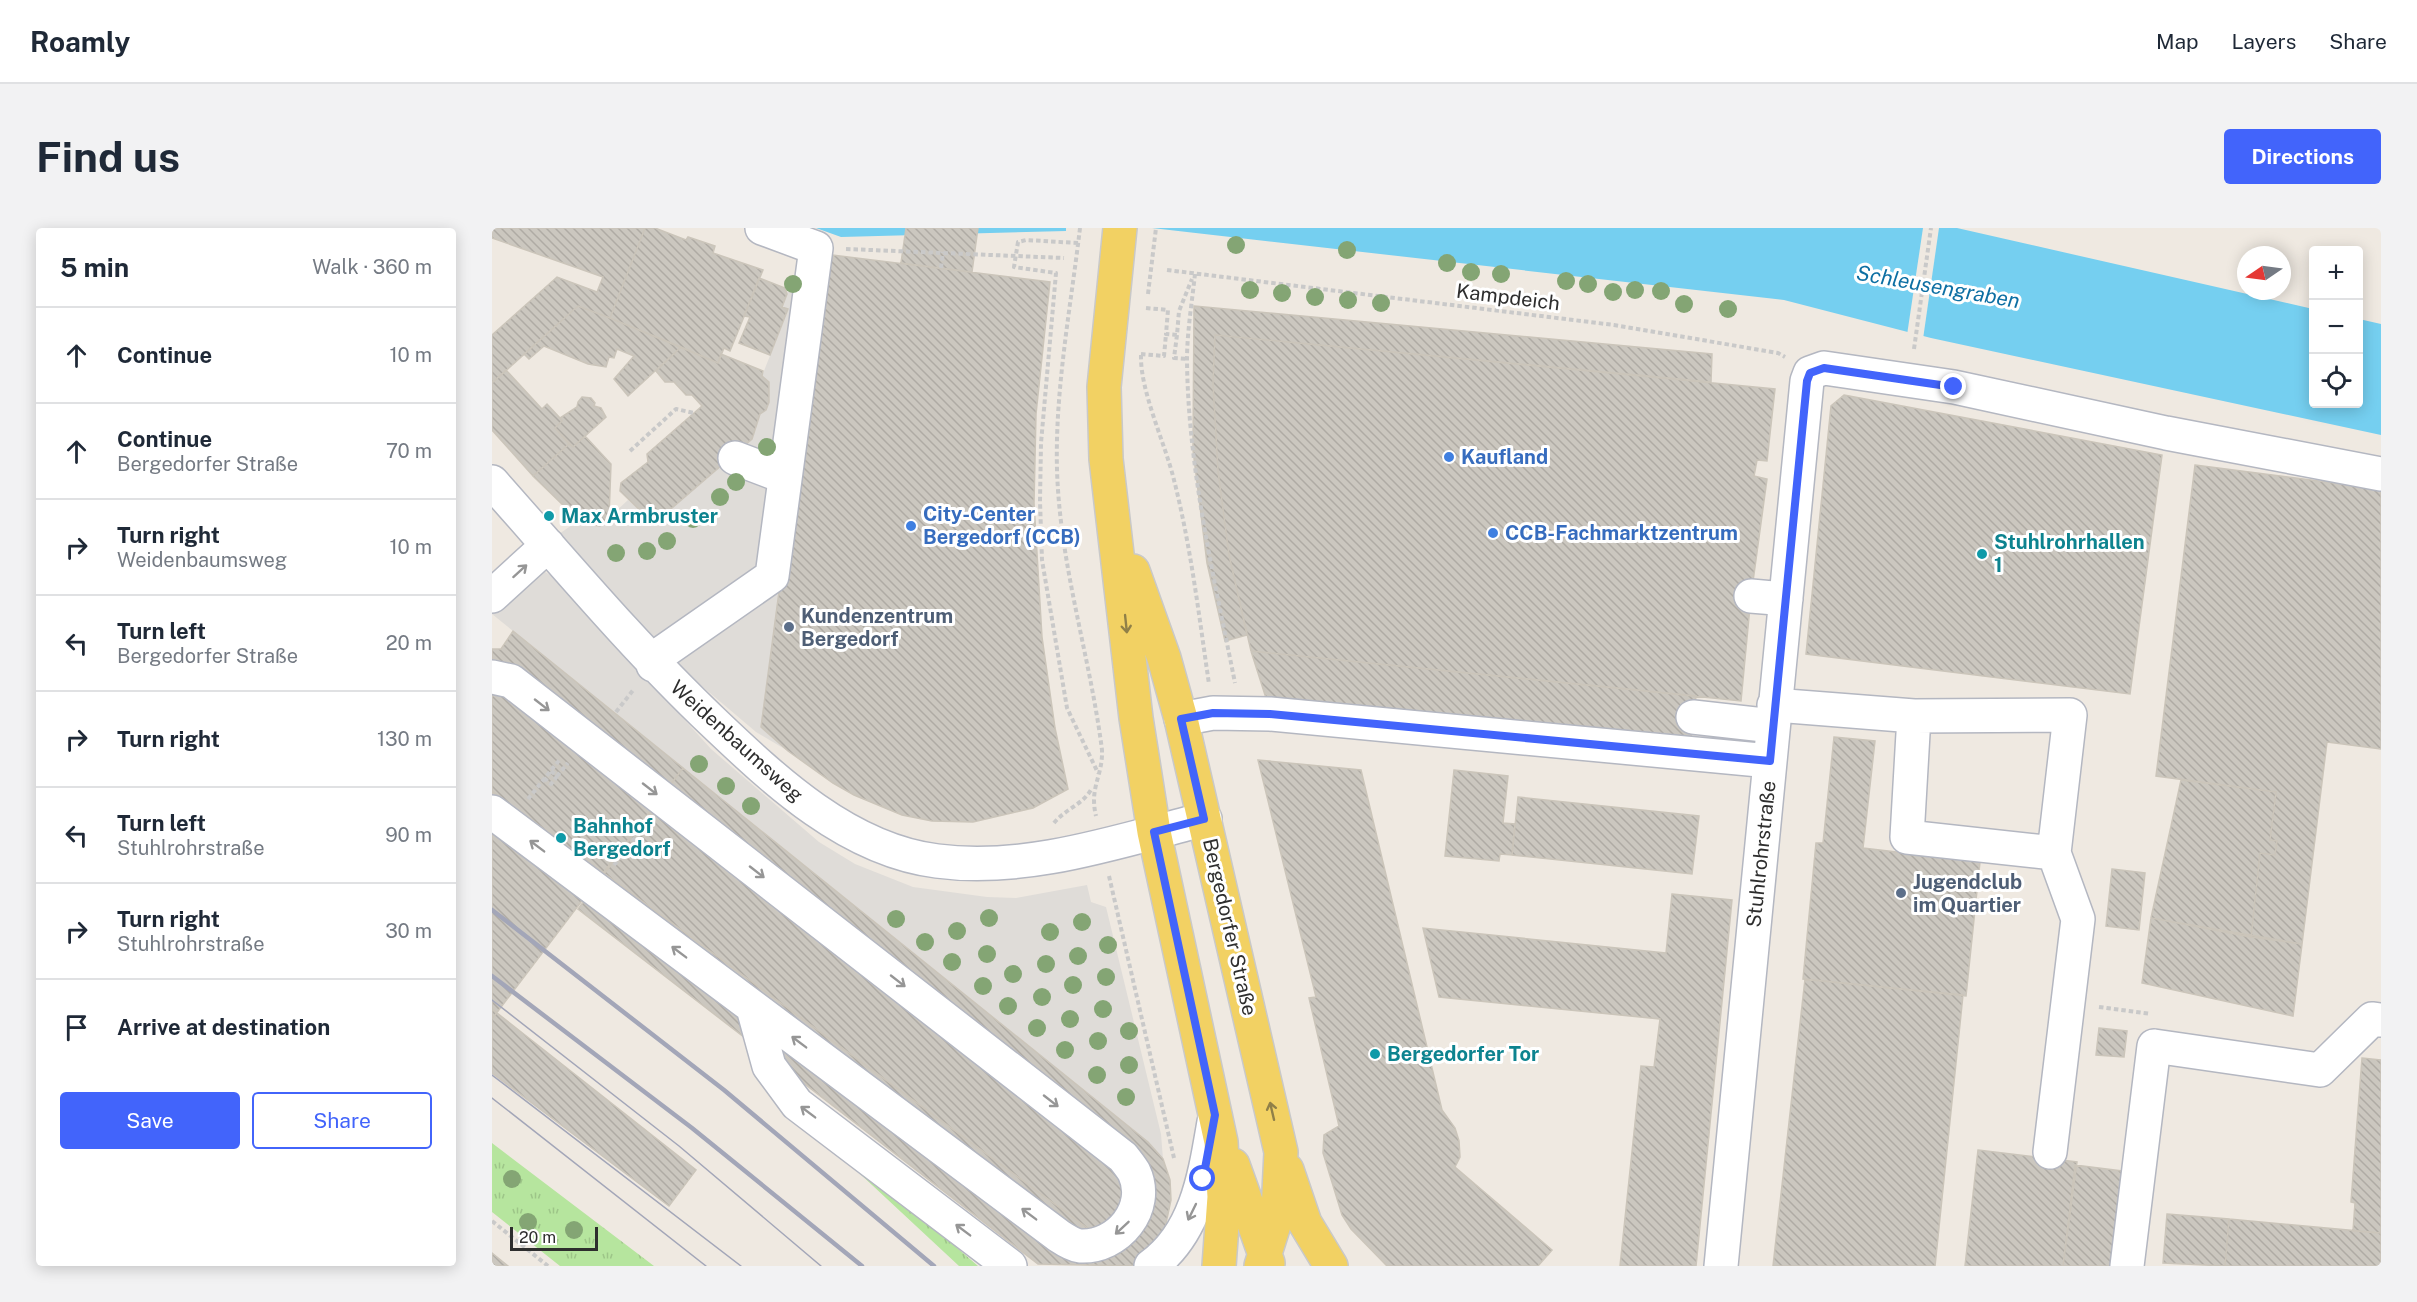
<!DOCTYPE html>
<meta charset="utf-8">
<style>
body{margin:0;font-family:"Public Sans",sans-serif;background:#f2f2f3;color:#1f2937}
.controls{position:absolute;right:18px;top:18px;display:grid;overflow:hidden;border-radius:6px;box-shadow:0 3px 15px #0003}
.controls button{width:54px;height:54px;display:grid;place-items:center;padding:0;border:0;border-bottom:2px solid #e0e1e3;background:#fff;color:#1f2937;font:30px sans-serif}
.compass{position:absolute;left:1745px;top:18px;width:54px;height:54px;border-radius:50%;background:#fff;box-shadow:0 3px 15px #0003;rotate:257deg}
.scale{position:absolute;left:18px;bottom:15px;width:88px;box-sizing:border-box;padding-left:6px;border:3px solid #2e2e2e;border-top:0;font-size:16px;line-height:21px;white-space:nowrap;color:#2e2e2e;-webkit-text-stroke:4px #fff;paint-order:stroke}
.stop{position:absolute;width:18px;height:18px;margin:-14px;border:4px solid #4264fb;border-radius:50%;background:#fff}
.stop.end{background:#4264fb;border-color:#fff;box-shadow:0 2px 6px #0008}
.list{margin:0;padding:0;list-style:none}
h2{display:flex;justify-content:space-between;align-items:center;height:78px;margin:0;padding:0 24px;font-size:26px}
h2 small{font-size:20px;font-weight:400;color:#747a83}
.list li{display:grid;grid-template-columns:39px 1fr auto;gap:18px;align-items:center;box-sizing:border-box;height:96px;padding:0 24px;border-top:2px solid #e0e1e3}
.list b{display:block;font-size:22px;white-space:nowrap}
.list p{margin:0;font-size:20px;white-space:nowrap;color:#747a83}
.list em{font-size:20px;font-style:normal;color:#747a83}
.actions{display:flex;gap:12px;padding:18px 24px}
.actions a{flex:1;padding:14px 0;border:2px solid #4264fb;border-radius:6px;text-align:center;font-size:21px;color:#4264fb}
.actions .main{background:#4264fb;color:#fff}
.icon{flex:none;width:33px;height:33px;fill:none;stroke:currentColor;stroke-width:2;stroke-linecap:round;stroke-linejoin:round}
.map{position:relative;flex:none;width:1889px;height:1038px;overflow:hidden;border-radius:6px}
header{display:flex;align-items:center;gap:36px;box-sizing:border-box;height:84px;padding:0 30px;background:#fff;border-bottom:2px solid #e0e1e3}
header strong{font-size:28px}
nav{display:flex;gap:33px;margin-inline-start:auto;font-size:21px}
.intro{display:flex;align-items:center;justify-content:space-between;box-sizing:border-box;height:144px;padding:0 36px}
h1{margin:0;font-size:42px}
.button{padding:15px 27px;border-radius:6px;background:#4264fb;color:#fff;font-size:21px;font-weight:700}
main{display:flex;gap:36px;padding:0 36px}
aside{flex:1;background:#fff;border-radius:6px;box-shadow:0 3px 15px #0003}
.map>svg:first-child{display:block}
</style>
<header>
<strong>Roamly</strong>
<nav><a>Map</a><a>Layers</a><a>Share</a></nav>
</header>
<div class="intro"><h1>Find us</h1><a class="button">Directions</a></div>
<main>
<aside>
<h2>5 min<small>Walk · 360 m</small></h2>
<ul class="list">
<li><svg class="icon" aria-label="ahead" viewBox="0 0 24 24"><path d="M12 20V5M6 11l6-6 6 6"/></svg><div><b>Continue</b></div><em>10 m</em></li>
<li><svg class="icon" aria-label="ahead" viewBox="0 0 24 24"><path d="M12 20V5M6 11l6-6 6 6"/></svg><div><b>Continue</b><p>Bergedorfer Straße</p></div><em>70 m</em></li>
<li><svg class="icon" aria-label="right" viewBox="0 0 24 24"><path d="M7 20v-9h11M14 6l5 5-5 5"/></svg><div><b>Turn right</b><p>Weidenbaumsweg</p></div><em>10 m</em></li>
<li><svg class="icon" aria-label="left" viewBox="0 0 24 24"><path d="M17 20v-9H6M10 6l-5 5 5 5"/></svg><div><b>Turn left</b><p>Bergedorfer Straße</p></div><em>20 m</em></li>
<li><svg class="icon" aria-label="right" viewBox="0 0 24 24"><path d="M7 20v-9h11M14 6l5 5-5 5"/></svg><div><b>Turn right</b></div><em>130 m</em></li>
<li><svg class="icon" aria-label="left" viewBox="0 0 24 24"><path d="M17 20v-9H6M10 6l-5 5 5 5"/></svg><div><b>Turn left</b><p>Stuhlrohrstraße</p></div><em>90 m</em></li>
<li><svg class="icon" aria-label="right" viewBox="0 0 24 24"><path d="M7 20v-9h11M14 6l5 5-5 5"/></svg><div><b>Turn right</b><p>Stuhlrohrstraße</p></div><em>30 m</em></li>
<li><svg class="icon" aria-label="arrive" viewBox="0 0 24 24"><path d="M6 21V4h12l-3 4 3 4H6"/></svg><div><b>Arrive at destination</b></div></li>
</ul>
<div class="actions"><a class="main">Save</a><a>Share</a></div>
</aside>
<div class="map">
<svg width="1889" height="1038" viewBox="0 0 1889 1038">
<defs>
<pattern id="grass-tufts" width="24" height="20" patternUnits="userSpaceOnUse" patternTransform="scale(1.5)"><rect width="24" height="20" fill="#b6e59e"/><path d="M3 7l-1-3M5 7V3M7 7l1-3M15 17l-1-3M17 17v-4M19 17l1-3" fill="none" stroke="#9dc588"/></pattern>
<pattern id="building-back-hatch" width="6" height="6" patternUnits="userSpaceOnUse" patternTransform="scale(1.5)"><rect width="6" height="6" fill="#cbc7bf"/><path d="M-1 5l2 2M0 0l6 6M5-1l2 2" fill="none" stroke="#afaba4"/></pattern>
</defs>
<rect width="100%" height="100%" fill="#efe9e1"/>
<path fill="url(#grass-tufts)" d="M322 903 401 964 486 1038H467Z
M0 915 162 1038H68L0 984Z"/>
<path fill="#dfdcd8" d="M301 48 329 50 269 499 296 523 264 504 185 437 67 306 83 295 108 298 136 272 157 290 173 286 260 211 268 186 274 182 277 174V154L270 148 296 82 290 79Z
M50 342 66 352 219 521 327 614 363 636 421 659 495 669 524 670 595 657 599 674 614 679 669 906 671 931 656 914 0 386V379Z"/>
<path fill="#75cff0" d="M324 0H574V3L349 9Z
M660 0H1465L1821 81 1822 176H1866L1867 91 1889 96V207L1439 110 1292 72Z"/>
<path fill="#efe9e1" d="M1431 0H1447L1431 111 1415 107Z"/>
<path fill="url(#building-back-hatch)" stroke="#cbc5ba" stroke-width="1.5" d="M0 0H153L118 90 86 78 0 155V107L65 49 105 64 111 49 0 10Z
M153 0H163L194 12 196 9 223 18 221 25 271 42 238 123 232 120 226 135 118 90Z
M414 0H486L480 44 409 35Z
M332 26 558 54 544 186 542 275 550 409 563 500 576 561 541 580 481 594 440 593 410 587 362 567 341 555 296 523 269 499Z
M267 50 293 60 295 66 290 79 296 81 278 127 247 115 258 89 252 88Z
M86 78 118 90 189 119 136 168 122 151 142 128 125 121 122 130 117 129 114 139 96 136 52 118 37 131 32 126Z
M702 78 1220 126 1219 154 723 107 721 155 726 243 737 327 755 407 733 413 715 335 701 222Z
M723 107 1283 161 1275 233 1265 232 1262 248 1275 251 1259 368 1249 473 759 423 737 327 726 243 721 155Z
M189 119 226 135 229 126 271 143 270 148 277 154V174L274 182 268 186 260 211 173 286 157 291 128 263 129 255 156 234 155 226 210 178 200 167H194L182 154H173L164 143Z
M14 142 50 181 55 176 68 190 70 193 63 200 77 216 41 248 0 202V155Z
M1352 167 1670 227 1638 466 1314 426 1339 178Z
M90 169 99 170 103 175 102 178 109 180 114 189 81 219 63 200 70 193 68 190 85 179 86 174Z
M93 208 119 236 117 289 108 298 83 295 75 287V281L41 248 77 216 81 219Z
M1703 237 1889 261V521L1835 514 1810 716 1759 709 1768 625 1783 627 1785 613 1778 612 1784 564 1664 548Z
M21 403 191 540 0 791V421H9Z
M759 423 1204 468 1199 511 774 470Z
M5 462 642 959 605 1007 0 563V469Z
M1342 509 1383 513 1371 620 1488 634 1474 768 1311 751 1324 615H1331Z
M766 532 869 542 950 882 963 900 967 913 968 929 963 939 1060 1022 1046 1038H895L859 1001 850 987 831 925 832 907 847 898 817 770 824 769Z
M191 540 656 914 671 931 678 952 679 972 673 1000 659 1022 640 1038 546 1036 86 681Z
M962 542 1016 548 1011 595 1023 596 1020 627 1008 626 1007 633 953 628Z
M1689 552 1784 564 1778 612 1785 613 1783 627 1768 625 1759 709 1659 690Z
M1026 569 1207 588 1200 646 1020 627Z
M1620 641 1653 645 1647 702 1614 698Z
M1180 666 1240 672 1204 1038H1128L1149 838 1162 839 1168 791 947 769 931 700 1174 725Z
M1659 690 1810 716 1801 788 1650 755Z
M1313 751 1471 767 1443 1038H1281Z
M0 781 204 942 177 978 0 845Z
M1607 800 1635 803 1632 829 1604 827Z
M1870 830 1889 832V1005L1861 1003 1863 975 1859 974Z
M1486 922 1585 934 1571 1038H1473Z
M1583 937 1630 943 1623 1038H1571Z
M1675 986 1737 991 1733 1038 1671 1035Z
M1737 991 1889 1005V1038H1733Z
M0 1025 16 1038H0Z"/>
<g fill="none" stroke-linecap="round" stroke-linejoin="round">
<g stroke="#b4b7c1" stroke-width="36">
<path id="minor" d="M243 230 293 249
M0 254C72 335 142 419 221 494 283 553 356 622 445 633 534 645 627 613 713 591
M0 368 56 317
M1259 368 1294 371
M161 437 171 424 280 348 324 20 270 0
M0 449 19 453 631 929C635 934 639 939 642 944 659 980 626 1020 588 1018 581 1017 573 1012 567 1008L0 584
M1282 477 1422 488 1578 487 1562 625 1415 609 1422 488
M1201 489 1281 498
M689 491 721 485 778 486 1278 533
M261 780 277 838 305 876 518 1038
M1558 924 1586 691 1562 625
M659 1038C705 1005 713 946 722 894
M1229 1038 1315 153 1318 145 1332 140 1462 159 1674 205 1889 246
M1635 1038 1662 818 1828 842 1880 791 1889 792"/>
</g>
<g stroke="#c9c9c9" stroke-width="36">
<path id="major" d="M628 0 612 159 614 231 644 490 662 604 729 914 732 969 727 1038
M641 343 672 430 689 491 789 924 786 984 769 1038
M741 937 776 1035
M795 942 813 995 839 1038"/>
</g>
<path stroke="#c9c9c9" stroke-width="4" stroke-dasharray="4.5 3" stroke-linecap="butt" d="M588 0C578 85 560 177 566 262 572 351 599 435 610 522 611 548 597 559 604 588
M586 15 534 12 526 14 522 39 564 45 549 215 548 273 550 332 575 480 606 545
M354 21 572 30
M449 40 451 24
M675 42 1122 97 1286 125 1293 129
M703 46C700 74 695 104 695 132 696 241 722 349 743 455
M656 66 664 0
M654 80 676 82 674 106 685 107 687 83 700 51
M685 107 682 130 695 131
M1422 121 1439 0
M649 126 672 128 674 106
M649 127C648 163 673 215 682 252 699 319 707 388 717 456
M138 223 184 181 202 185
M124 484 142 461
M59 543 65 548 76 535
M52 550 59 556 66 547
M36 571 69 530
M562 595C573 581 591 577 600 560
M122 637 154 596
M617 648 682 930
M1607 779 1659 786
M0 993 56 1038"/>
<use href="#minor" stroke="#fff" stroke-width="33"/>
<use href="#major" stroke="#f2d163" stroke-width="33"/>
<path stroke="#a3a6b8" stroke-width="1.5" d="M0 772 187 918 329 1038
M0 847 249 1038
M0 870 214 1038"/>
<path stroke="#a3a6b8" stroke-width="4.5" d="M0 682 232 862 442 1038
M0 748 200 900 370 1038"/>
</g>
<g fill="#84a574">
<circle cx="744" cy="17" r="9"/>
<circle cx="855" cy="22" r="9"/>
<circle cx="955" cy="35" r="9"/>
<circle cx="979" cy="44" r="9"/>
<circle cx="1009" cy="46" r="9"/>
<circle cx="1074" cy="53" r="9"/>
<circle cx="301" cy="56" r="9"/>
<circle cx="1096" cy="56" r="9"/>
<circle cx="758" cy="62" r="9"/>
<circle cx="1143" cy="62" r="9"/>
<circle cx="1169" cy="63" r="9"/>
<circle cx="1121" cy="64" r="9"/>
<circle cx="790" cy="65" r="9"/>
<circle cx="823" cy="69" r="9"/>
<circle cx="856" cy="72" r="9"/>
<circle cx="889" cy="75" r="9"/>
<circle cx="1192" cy="76" r="9"/>
<circle cx="1236" cy="81" r="9"/>
<circle cx="275" cy="219" r="9"/>
<circle cx="244" cy="254" r="9"/>
<circle cx="228" cy="269" r="9"/>
<circle cx="201" cy="291" r="9"/>
<circle cx="175" cy="313" r="9"/>
<circle cx="155" cy="323" r="9"/>
<circle cx="124" cy="325" r="9"/>
<circle cx="207" cy="536" r="9"/>
<circle cx="234" cy="558" r="9"/>
<circle cx="259" cy="578" r="9"/>
<circle cx="497" cy="690" r="9"/>
<circle cx="404" cy="691" r="9"/>
<circle cx="590" cy="694" r="9"/>
<circle cx="465" cy="703" r="9"/>
<circle cx="558" cy="704" r="9"/>
<circle cx="433" cy="714" r="9"/>
<circle cx="616" cy="717" r="9"/>
<circle cx="495" cy="726" r="9"/>
<circle cx="586" cy="728" r="9"/>
<circle cx="460" cy="734" r="9"/>
<circle cx="554" cy="736" r="9"/>
<circle cx="521" cy="746" r="9"/>
<circle cx="614" cy="749" r="9"/>
<circle cx="581" cy="757" r="9"/>
<circle cx="491" cy="758" r="9"/>
<circle cx="550" cy="769" r="9"/>
<circle cx="516" cy="778" r="9"/>
<circle cx="611" cy="781" r="9"/>
<circle cx="578" cy="791" r="9"/>
<circle cx="545" cy="800" r="9"/>
<circle cx="637" cy="803" r="9"/>
<circle cx="606" cy="813" r="9"/>
<circle cx="573" cy="822" r="9"/>
<circle cx="637" cy="837" r="9"/>
<circle cx="605" cy="847" r="9"/>
<circle cx="634" cy="869" r="9"/>
<circle cx="20" cy="951" r="9"/>
<circle cx="36" cy="994" r="9"/>
<circle cx="82" cy="1002" r="9"/>
</g>
<defs><path id="oneway-shaft" d="M-6 0H5M1.5-3L5.5 0L1.5 3" fill="none" stroke-width="1.6" stroke-linecap="round" stroke-linejoin="round" transform="scale(1.5)"/></defs>
<g stroke="#969696">
<use href="#oneway-shaft" transform="translate(28 343) rotate(-42)"/>
<use href="#oneway-shaft" transform="translate(50 477) rotate(38)"/>
<use href="#oneway-shaft" transform="translate(158 561) rotate(38)"/>
<use href="#oneway-shaft" transform="translate(45 618) rotate(-143)"/>
<use href="#oneway-shaft" transform="translate(265 644) rotate(38)"/>
<use href="#oneway-shaft" transform="translate(187 724) rotate(-143)"/>
<use href="#oneway-shaft" transform="translate(406 753) rotate(38)"/>
<use href="#oneway-shaft" transform="translate(307 814) rotate(-143)"/>
<use href="#oneway-shaft" transform="translate(559 873) rotate(38)"/>
<use href="#oneway-shaft" transform="translate(316 884) rotate(-143)"/>
<use href="#oneway-shaft" transform="translate(700 984) rotate(116)"/>
<use href="#oneway-shaft" transform="translate(537 986) rotate(-143)"/>
<use href="#oneway-shaft" transform="translate(630 1000) rotate(137)"/>
<use href="#oneway-shaft" transform="translate(471 1002) rotate(-143)"/>
</g>
<g stroke="#908048">
<use href="#oneway-shaft" transform="translate(634 396) rotate(84)"/>
<use href="#oneway-shaft" transform="translate(780 883) rotate(-103)"/>
</g>
<g fill="none" stroke-linecap="round" stroke-linejoin="round">
<path stroke="#4264fb" stroke-width="8" d="M711 951 723 887 662 604 712 591 689 491 721 485 778 486 1278 533 1315 153 1318 145 1332 140 1462 159"/>
</g>
<g fill="#3f7fe0" stroke="#fff" stroke-width="2">
<circle cx="957" cy="229" r="6"/>
<circle cx="419" cy="298" r="6"/>
<circle cx="1001" cy="305" r="6"/>
</g>
<g fill="#0f9aa8" stroke="#fff" stroke-width="2">
<circle cx="57" cy="288" r="6"/>
<circle cx="1490" cy="326" r="6"/>
<circle cx="69" cy="610" r="6"/>
<circle cx="883" cy="826" r="6"/>
</g>
<g fill="#5c6f8a" stroke="#fff" stroke-width="2">
<circle cx="297" cy="399" r="6"/>
<circle cx="1409" cy="665" r="6"/>
</g>
<g text-anchor="middle" stroke-width="6" stroke-linejoin="round" paint-order="stroke">
<g font-size="20" fill="#2e2e2e" stroke="#fff">
<text transform="translate(1016 69) rotate(7)" y="7">Kampdeich</text>
<text transform="translate(245 513) rotate(42)" y="7">Weidenbaumsweg</text>
<text transform="translate(1269 626) rotate(-84)" y="7">Stuhlrohrstraße</text>
<text transform="translate(738 699) rotate(77)" y="7">Bergedorfer Straße</text>
</g>
<g font-size="20" font-weight="bold" fill="#366cbe" stroke="#fff" text-anchor="start">
<text x="969" y="236">Kaufland</text>
<text x="431" y="293">City-Center<tspan x="431" dy="23">Bergedorf (CCB)</tspan></text>
<text x="1013" y="312">CCB-Fachmarktzentrum</text>
</g>
<g font-size="20" font-weight="bold" fill="#0d838f" stroke="#fff" text-anchor="start">
<text x="69" y="295">Max Armbruster</text>
<text x="1502" y="321">Stuhlrohrhallen<tspan x="1502" dy="23">1</tspan></text>
<text x="81" y="605">Bahnhof<tspan x="81" dy="23">Bergedorf</tspan></text>
<text x="895" y="833">Bergedorfer Tor</text>
</g>
<g font-size="20" font-weight="bold" fill="#4e5e75" stroke="#fff" text-anchor="start">
<text x="309" y="395">Kundenzentrum<tspan x="309" dy="23">Bergedorf</tspan></text>
<text x="1421" y="661">Jugendclub<tspan x="1421" dy="23">im Quartier</tspan></text>
</g>
<g font-size="21" font-style="italic" fill="#0d6fa3" stroke="#fff">
<text transform="translate(1446 59) rotate(10)" y="7">Schleusengraben</text>
</g>
</g>
</svg>
<div class="controls">
<button>+</button>
<button>−</button>
<button><svg class="icon" aria-label="locate" viewBox="0 0 24 24"><circle cx="12" cy="12" r="6"/><path d="M12 2v4M12 18v4M2 12h4M18 12h4"/></svg></button>
</div>
<svg class="compass" viewBox="-18 -18 36 36"><path d="M0-13l5 13h-10z" fill="#e53935"/><path d="M0 13l5-13h-10z" fill="#747a83"/></svg>
<div class="scale">20 m</div>
<div class="stop" style="left:711px;top:951px"></div>
<div class="stop end" style="left:1462px;top:159px"></div>
</div>
</main>
